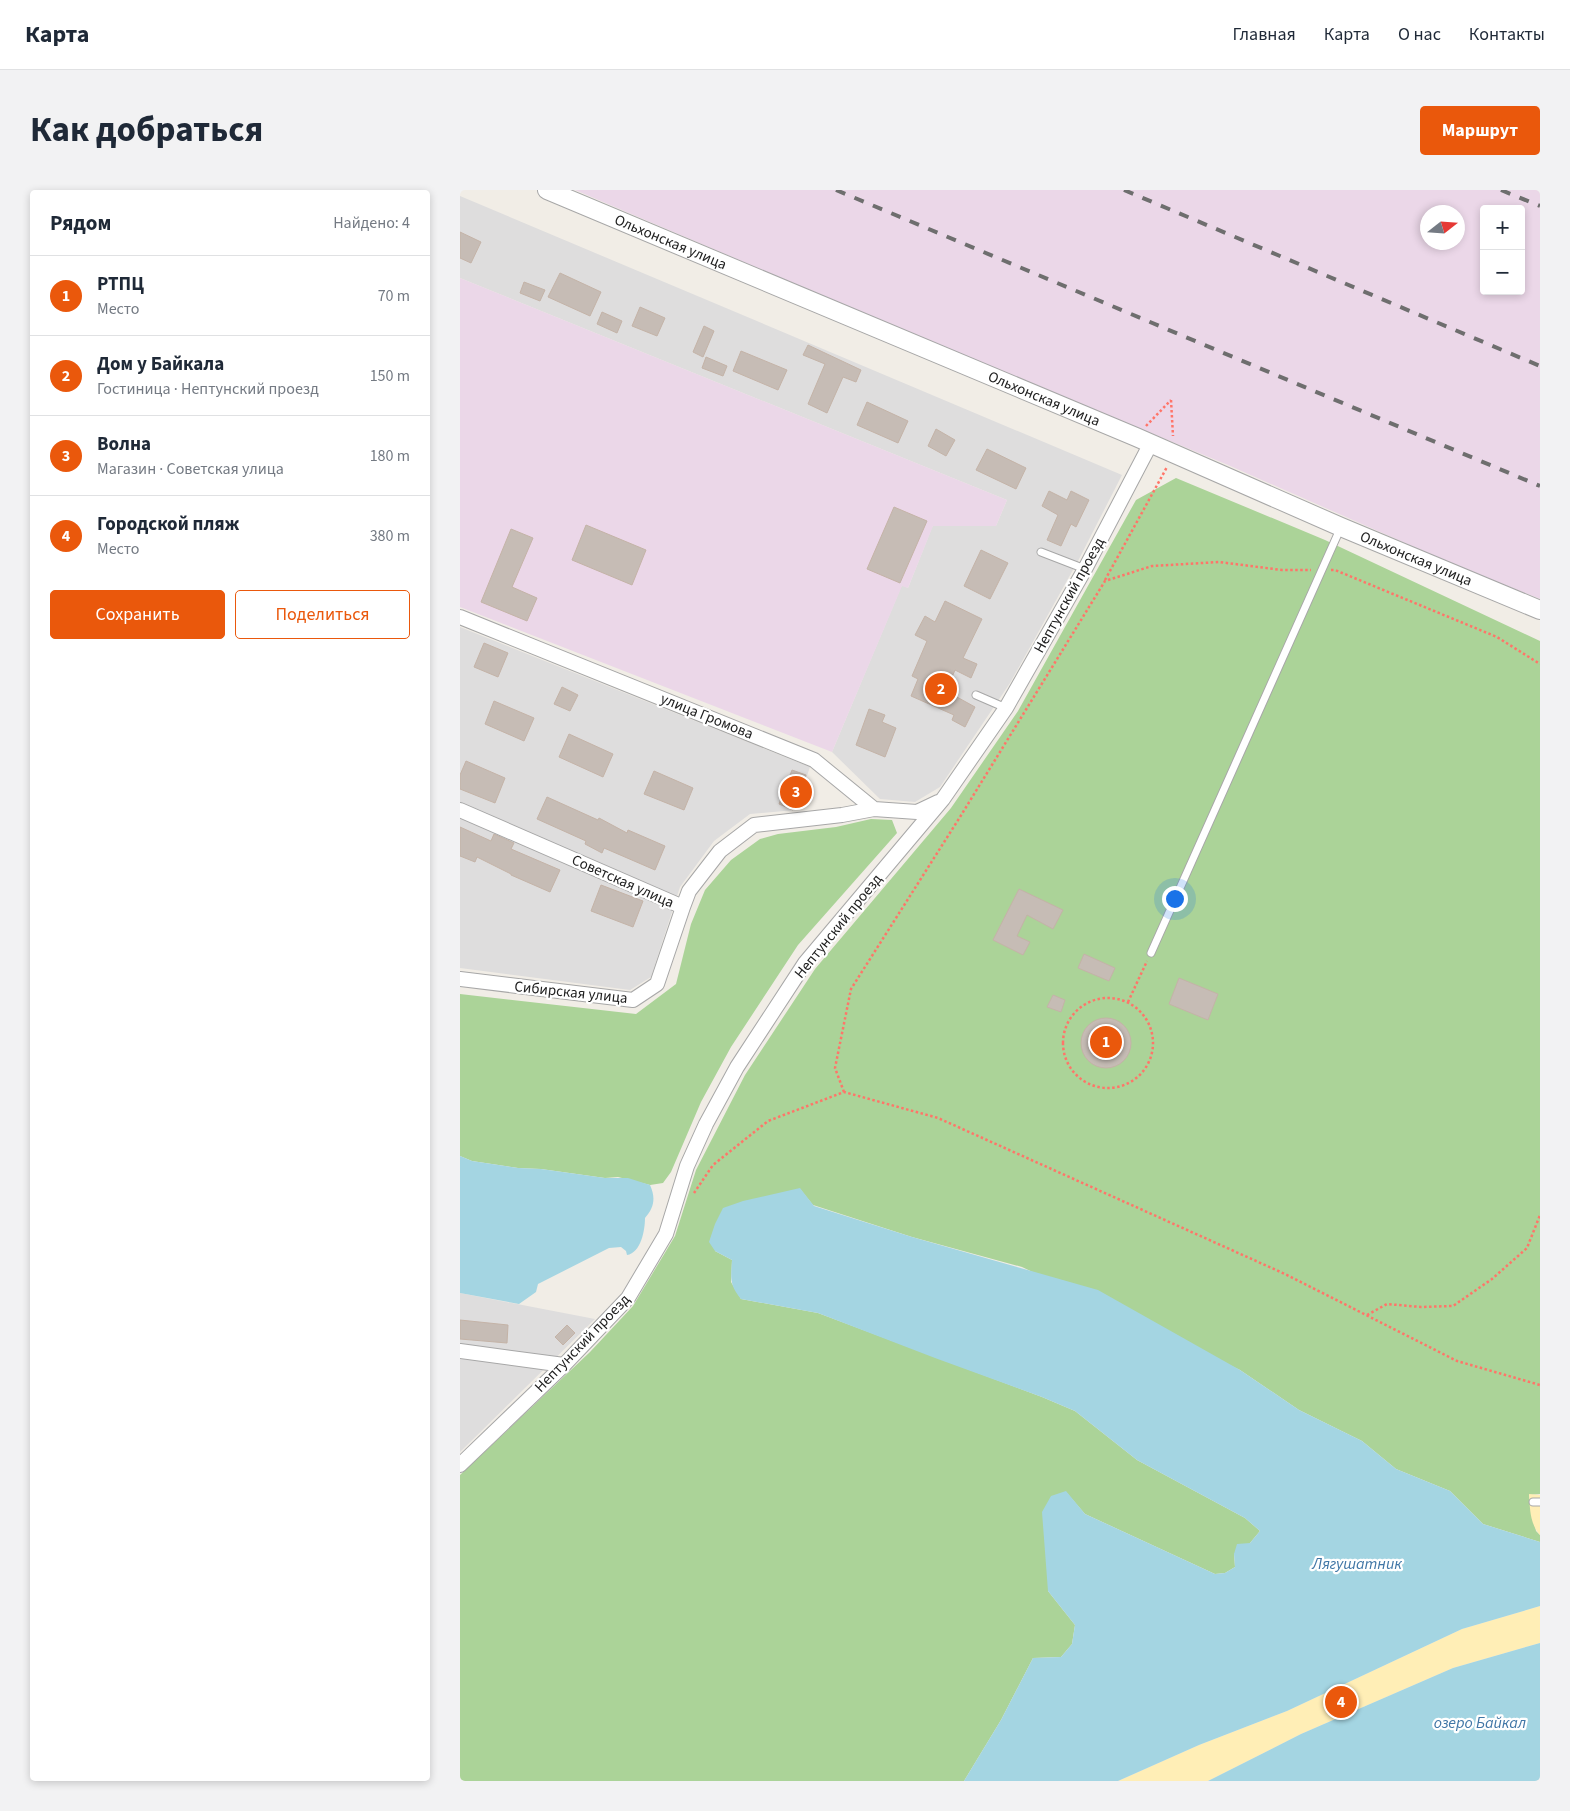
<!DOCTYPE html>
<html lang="ru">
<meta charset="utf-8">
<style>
body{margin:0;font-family:"Source Sans 3",sans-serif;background:#f2f2f3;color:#1f2937}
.controls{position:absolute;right:15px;top:15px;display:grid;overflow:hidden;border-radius:5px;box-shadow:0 2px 8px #0003}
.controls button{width:45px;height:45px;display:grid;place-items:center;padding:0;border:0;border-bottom:1px solid #e0e1e3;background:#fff;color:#1f2937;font:25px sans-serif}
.compass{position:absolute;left:960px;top:15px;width:45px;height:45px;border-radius:50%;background:#fff;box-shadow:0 2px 8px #0003;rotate:73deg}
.you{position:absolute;left:714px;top:708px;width:18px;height:18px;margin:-12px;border:4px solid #fff;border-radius:50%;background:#1a73e8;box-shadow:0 0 0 8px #1a73e833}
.badge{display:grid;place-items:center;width:32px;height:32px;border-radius:50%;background:#ea580c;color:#fff;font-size:16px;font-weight:700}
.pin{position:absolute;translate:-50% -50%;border:2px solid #fff;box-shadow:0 1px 5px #0006}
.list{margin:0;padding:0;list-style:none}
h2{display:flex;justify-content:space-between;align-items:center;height:65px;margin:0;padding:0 20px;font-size:21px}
h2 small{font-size:16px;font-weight:400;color:#747a83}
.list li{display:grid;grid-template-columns:32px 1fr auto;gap:15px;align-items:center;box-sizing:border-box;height:80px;padding:0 20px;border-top:1px solid #e0e1e3}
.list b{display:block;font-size:19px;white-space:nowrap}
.list p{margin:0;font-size:16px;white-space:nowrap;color:#747a83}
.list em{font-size:16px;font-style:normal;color:#747a83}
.actions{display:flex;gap:10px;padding:15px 20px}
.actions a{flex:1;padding:11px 0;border:1px solid #ea580c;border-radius:5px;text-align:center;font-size:18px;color:#ea580c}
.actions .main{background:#ea580c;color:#fff}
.map{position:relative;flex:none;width:1080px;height:1591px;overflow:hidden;border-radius:5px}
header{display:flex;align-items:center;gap:30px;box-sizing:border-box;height:70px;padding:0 25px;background:#fff;border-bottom:1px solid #e0e1e3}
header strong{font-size:24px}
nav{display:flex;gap:28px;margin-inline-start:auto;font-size:18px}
.intro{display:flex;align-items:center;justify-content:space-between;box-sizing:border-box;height:120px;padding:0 30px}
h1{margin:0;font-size:35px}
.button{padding:12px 22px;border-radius:5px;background:#ea580c;color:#fff;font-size:18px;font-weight:700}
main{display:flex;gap:30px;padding:0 30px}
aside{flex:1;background:#fff;border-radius:5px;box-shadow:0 2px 8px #0003}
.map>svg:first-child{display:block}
</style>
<header>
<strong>Карта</strong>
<nav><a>Главная</a><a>Карта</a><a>О нас</a><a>Контакты</a></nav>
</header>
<div class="intro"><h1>Как добраться</h1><a class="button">Маршрут</a></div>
<main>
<aside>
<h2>Рядом<small>Найдено: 4</small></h2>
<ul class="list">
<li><span class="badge">1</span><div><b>РТПЦ</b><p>Место</p></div><em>70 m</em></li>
<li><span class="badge">2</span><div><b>Дом у Байкала</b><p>Гостиница · Нептунский проезд</p></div><em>150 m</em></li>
<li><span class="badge">3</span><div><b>Волна</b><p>Магазин · Советская улица</p></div><em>180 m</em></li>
<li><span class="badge">4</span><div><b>Городской пляж</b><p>Место</p></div><em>380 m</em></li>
</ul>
<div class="actions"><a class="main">Сохранить</a><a>Поделиться</a></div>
</aside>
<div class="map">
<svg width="1080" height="1591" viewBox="0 0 1080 1591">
<rect width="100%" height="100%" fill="#f1ede6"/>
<path fill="#dedddd" d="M0 6 662 285 619 369 550 493 480 597 455 612 420 609 372 562 442 395 448 398 473 335 536 336 547 310 0 88Z
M0 437 350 577 335 620 290 624 254 651 220 697 191 787 170 800 0 778Z
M0 1103 135 1129 0 1262Z"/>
<path fill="#ebd7e8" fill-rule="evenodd" d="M115 0H1080V409L995 375 768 275 471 152ZM1024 19H1061V101H1024ZM968 22H998V52H968Z
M0 88 547 310 536 336H473L448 398 442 396 372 562 0 417Z"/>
<path fill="#abd398" d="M716 288 865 350 1080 451V1304L1069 1305 1076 1341 1080 1345V1352L1023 1334 990 1301 936 1279 902 1251 839 1220 780 1180 562 1077 452 1047 353 1015 340 999 255 1061 272 1070 271 1092 281 1109 358 1123 582 1207 615 1221 677 1270 785 1328 800 1341 790 1353 774 1364 775 1377 765 1383 755 1384 625 1324 606 1302 588 1401 615 1435 612 1454 601 1467 573 1468 541 1530 504 1591H0V1285L130 1162 173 1116 215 1046 236 980 285 885 355 779 491 618 558 521 676 310Z
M411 629 432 630 437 643 338 755 271 857 241 912 211 982 203 993 190 995 158 987 145 988 81 979 58 978 12 971 0 966V804L176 824 216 794 231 734 245 700 271 670 300 649 318 644 376 637Z"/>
<path fill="#ffeeb6" d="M1069 1304 1080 1305V1345C1070 1334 1070 1319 1069 1304Z
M1080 1416V1453L993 1478 841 1544 748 1591H658L739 1555 827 1521 1002 1439Z"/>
<path fill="#a4d5e2" d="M0 966 12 971 58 978 81 979 145 988H168L190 995C196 1008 194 1018 185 1028 185 1040 181 1063 167 1065L166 1061 161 1057 149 1058 78 1094 76 1102 59 1114 0 1103Z
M340 998 354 1016 452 1047 638 1100 780 1180 839 1220 902 1251 936 1279 990 1301 1023 1334 1080 1352V1416L1002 1439 827 1521 739 1555 658 1591H504L541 1530 573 1468 601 1467 612 1454 615 1435 588 1401 582 1322 591 1306 606 1301 625 1324 755 1384 765 1383 775 1377 774 1364 777 1354 790 1353 800 1341 785 1328 677 1270 615 1221 582 1207 475 1168 358 1123 281 1109C269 1095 271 1087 272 1070L255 1061 249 1052 255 1034 263 1018 283 1011Z
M1080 1453V1591H748L841 1544 993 1478Z"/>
<path fill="#c6bcb5" stroke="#c4b3a7" d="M0 42 21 52 11 73 0 68Z
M100 83 141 102 130 126 88 107Z
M64 92 85 100 80 111 60 103Z
M180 117 205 128 197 146 172 136Z
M142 122 162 131 157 143 137 134Z
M244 136 254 141 243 167 233 162Z
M348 155 401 180 396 192 383 187 367 223 348 214 365 174 343 165Z
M281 161 327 180 318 200 273 181Z
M246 167 267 176 263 186 242 178Z
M407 212 448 231 438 253 397 235Z
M476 239 495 250 486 266 468 256Z
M527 259 566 278 556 299 516 280Z
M589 301 607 310 611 301 629 310 616 337 611 334 601 356 587 350 598 325 582 316Z
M434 317 467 331 440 393 407 379Z
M126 335 186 360 172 395 112 370Z
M51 339 73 348 52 397 77 408 67 431 21 412Z
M521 360 548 373 530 409 504 396Z
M485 411 522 429 503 468 517 474 511 488 495 480 486 501 515 517 505 537 492 530 494 525 451 506 458 489 452 486 467 451 455 445 465 426 475 432Z
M24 453 48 463 38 487 14 477Z
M102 497 118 505 110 521 94 514Z
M34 511 74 528 64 551 25 534Z
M409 519 425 525 422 532 436 538 425 567 396 555Z
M109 544 153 564 143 587 99 567Z
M6 571 45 588 35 613 0 599V585Z
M332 580 346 585 333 620 319 614Z
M194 581 233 598 224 620 184 604Z
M87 607 138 630 139 628 167 643 168 640 205 656 195 680 144 658 142 663 125 654 126 651 77 629Z
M0 637 31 651 34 644 54 653 51 659 100 680 90 702 51 685V684L17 667 15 672 0 666Z
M141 695 183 711 173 737 131 721Z
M559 699 603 720 593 739 567 725 557 746 570 752 563 765 533 750Z
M624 764 655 778 649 791 618 778Z
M719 788 758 804 748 830 709 814Z
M593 805 605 810 601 822 587 817Z
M621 853a25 25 0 1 1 50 0a25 25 0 1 1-50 0Z
M0 1130 48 1135 47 1153 0 1149Z
M107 1135 115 1143 103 1155 95 1147Z"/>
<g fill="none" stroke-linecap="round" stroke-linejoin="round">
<g stroke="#a7a7a7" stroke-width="9">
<path id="service" d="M581 362 625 379
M516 505 546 518
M691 763 881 337
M1073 1312H1080"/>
</g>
<g stroke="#a7a7a7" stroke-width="16">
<path id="minor" d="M0 427 354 570 414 619 457 622 478 612
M0 620 223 717 229 701 260 661 294 635 382 625 414 619
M0 789 173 810 197 794 223 717
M0 1161 104 1175
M0 1275 104 1175 168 1108 206 1044 227 976 246 934 277 877 345 773 483 609 546 518 625 379 691 253"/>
</g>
<g stroke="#a7a7a7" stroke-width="20">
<g id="tertiary">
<path id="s1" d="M87 0 676 247 881 337 1080 420"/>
</g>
</g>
<path stroke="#ff7569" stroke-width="2.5" stroke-dasharray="2.5 2.5" stroke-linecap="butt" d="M711 210 713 246
M686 236 711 210
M871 380H875L1037 447 1080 474
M645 390 707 277
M603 853a45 45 0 1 1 90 0a45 45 0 1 1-90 0Z
M668 812 687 771
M384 902 375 878 391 799 500 627 645 391 692 376 759 372 822 380H851
M234 1003 253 975 308 931 384 902 478 928 825 1084 997 1171 1080 1195
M907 1125 927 1114 961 1117 993 1116 1032 1089 1067 1058 1080 1025"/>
<use href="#service" stroke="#fff" stroke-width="7"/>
<use href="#minor" stroke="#fff" stroke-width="14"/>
<use href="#tertiary" stroke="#fff" stroke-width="18"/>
<path stroke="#6e6e6e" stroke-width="4" stroke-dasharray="10 10" stroke-linecap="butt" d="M376 0 1080 296
M664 0 1080 176
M1041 0 1080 16"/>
</g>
<g text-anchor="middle" stroke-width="4.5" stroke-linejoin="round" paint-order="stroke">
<g font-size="15" fill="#202020" stroke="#fff">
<text dy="5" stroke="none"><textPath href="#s1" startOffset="134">Ольхонская улица</textPath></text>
<text dy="5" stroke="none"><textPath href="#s1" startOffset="539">Ольхонская улица</textPath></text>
<text dy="5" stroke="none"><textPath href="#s1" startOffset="944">Ольхонская улица</textPath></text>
<text transform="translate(609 405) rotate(-61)" y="5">Нептунский проезд</text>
<text transform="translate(247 526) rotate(22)" y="5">улица Громова</text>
<text transform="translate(163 691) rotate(24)" y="5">Советская улица</text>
<text transform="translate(378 736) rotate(-51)" y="5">Нептунский проезд</text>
<text transform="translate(111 802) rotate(6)" y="5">Сибирская улица</text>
<text transform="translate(122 1153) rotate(-46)" y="5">Нептунский проезд</text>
</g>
<g font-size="16" font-style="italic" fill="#4076a6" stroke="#fff">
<text x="897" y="1379">Лягушатник</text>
<text x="1020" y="1538">озеро Байкал</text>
</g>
</g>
</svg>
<div class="controls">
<button>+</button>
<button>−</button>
</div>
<svg class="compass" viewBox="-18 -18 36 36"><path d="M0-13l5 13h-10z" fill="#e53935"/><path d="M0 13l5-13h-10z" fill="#747a83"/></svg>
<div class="you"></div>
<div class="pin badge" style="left:646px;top:852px">1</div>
<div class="pin badge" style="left:481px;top:499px">2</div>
<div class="pin badge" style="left:336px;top:602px">3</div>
<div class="pin badge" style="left:881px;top:1512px">4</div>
</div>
</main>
